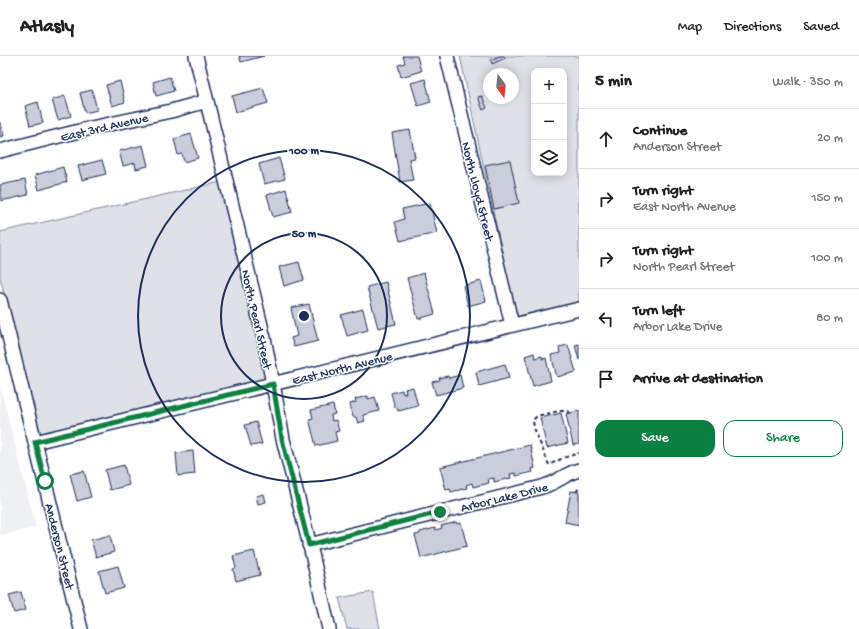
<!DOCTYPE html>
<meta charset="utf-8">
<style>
body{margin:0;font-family:"Gochi Hand",sans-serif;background:#f2f2f2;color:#202124}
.controls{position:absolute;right:12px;top:12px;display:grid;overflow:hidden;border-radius:8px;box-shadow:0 2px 10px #0003}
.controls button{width:36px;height:36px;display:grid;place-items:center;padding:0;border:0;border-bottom:1px solid #e0e0e0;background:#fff;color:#202124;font:20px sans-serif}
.compass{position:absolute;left:483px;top:12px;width:36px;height:36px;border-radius:50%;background:#fff;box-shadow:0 2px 10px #0003;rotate:165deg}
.stop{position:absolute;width:12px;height:12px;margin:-9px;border:3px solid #0b8043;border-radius:50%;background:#fff}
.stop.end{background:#0b8043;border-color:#fff;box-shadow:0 1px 4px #0008}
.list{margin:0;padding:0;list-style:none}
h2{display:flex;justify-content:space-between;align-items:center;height:52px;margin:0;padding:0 16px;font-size:17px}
h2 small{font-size:13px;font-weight:400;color:#757577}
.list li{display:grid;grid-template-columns:26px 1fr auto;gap:12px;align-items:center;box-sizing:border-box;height:60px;padding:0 16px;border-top:1px solid #e0e0e0}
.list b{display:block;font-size:15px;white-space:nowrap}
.list p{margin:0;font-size:13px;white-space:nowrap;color:#757577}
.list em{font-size:13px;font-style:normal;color:#757577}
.actions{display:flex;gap:8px;padding:12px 16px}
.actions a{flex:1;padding:9px 0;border:1px solid #0b8043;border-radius:12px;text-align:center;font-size:14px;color:#0b8043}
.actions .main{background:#0b8043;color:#fff}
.icon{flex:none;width:22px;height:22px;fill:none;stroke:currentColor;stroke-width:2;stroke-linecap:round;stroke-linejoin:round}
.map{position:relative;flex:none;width:579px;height:573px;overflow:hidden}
header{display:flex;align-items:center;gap:24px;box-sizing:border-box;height:56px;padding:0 20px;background:#fff;border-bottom:1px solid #e0e0e0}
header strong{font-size:19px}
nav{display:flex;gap:22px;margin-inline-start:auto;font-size:14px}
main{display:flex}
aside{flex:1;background:#fff}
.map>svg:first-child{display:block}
</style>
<header>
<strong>Atlasly</strong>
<nav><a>Map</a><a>Directions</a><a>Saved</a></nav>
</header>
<main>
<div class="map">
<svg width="579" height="573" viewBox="0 0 579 573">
<rect width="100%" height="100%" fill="#fff"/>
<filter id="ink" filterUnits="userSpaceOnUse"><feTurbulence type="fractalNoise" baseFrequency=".025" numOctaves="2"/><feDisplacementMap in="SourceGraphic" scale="8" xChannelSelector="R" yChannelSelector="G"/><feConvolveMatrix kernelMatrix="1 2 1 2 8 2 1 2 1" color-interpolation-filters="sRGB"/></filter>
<g filter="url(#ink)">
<path fill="#eff0f4" d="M0 331 36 471 0 480Z"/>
<path fill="#dee1e7" stroke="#7c88a2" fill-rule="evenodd" d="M460 0H579V246L516 262ZM534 15H564V117H534ZM489 18H513V42H489Z
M221 126 258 283 266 323 39 379 0 221V176Z
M373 536 380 573H347L339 542Z"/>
<path fill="#caceda" stroke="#1b2f5e" d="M239 0H264L241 6Z
M403 0H417L421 15 401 21 398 9 405 7Z
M499 0H504L505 2 492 8 491 4Z
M170 21 174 35 156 40 153 26Z
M425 23 431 46 418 50 411 27Z
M120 25 125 46 112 50 106 29Z
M263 32 268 47 236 56 232 40Z
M92 34 97 54 85 57 80 37Z
M65 40 71 60 58 64 52 44Z
M482 40 487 52 483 54 478 41Z
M38 46 43 67 30 70 25 50Z
M0 67H1L4 80 0 81Z
M410 74 415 102 409 103 413 124 400 126 392 77Z
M191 78 198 102 184 106 182 98 178 99 174 83Z
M143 89 148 110 136 113 135 107 123 110 119 95Z
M279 102 285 123 264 128 259 108Z
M102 104 106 118 82 124 78 110Z
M510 104 519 147 494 153 485 109Z
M63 111 67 126 39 134 35 119Z
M25 124 28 139 1 145 0 129Z
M286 133 292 156 273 161 267 139Z
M430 147 437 177 400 185 395 166 404 163 402 153Z
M299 206 304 224 284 230 279 211Z
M424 217 435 258 418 263 407 222Z
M481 225 486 245 468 250 463 230Z
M386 226 396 268 378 272 367 231Z
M309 248 318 285 294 291 291 282 297 280 291 252Z
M363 253 368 274 347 280 341 259Z
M579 288V304L575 289Z
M568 289 576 316 557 321 551 299 560 297 559 291Z
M534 297 535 302 542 300V303L546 302 551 325 533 330 525 300Z
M505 308 509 322 479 330 476 316Z
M460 319 463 332 436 339 432 326 440 324 439 322 448 320 449 322Z
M413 331 418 350 398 355 397 351 395 352 391 337 402 334 403 338 406 337 405 333Z
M368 340V343L375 341 379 355 363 359 365 365 358 367 356 361H353L350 348 356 346 355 343Z
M333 349 335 358 331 359 332 365 336 364 339 375 335 376 337 385 316 390 309 363 313 362 311 354Z
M579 355V388L573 389 566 358Z
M561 357 568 387 547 392 540 362Z
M256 366 262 388 251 390 245 369Z
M530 389 535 412 532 413 533 416 516 420V417L510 418 511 422 494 426V422L488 423 489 427 473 431 472 427 466 429 467 432 451 436 450 433 446 434 440 411Z
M193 395 195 418 178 420 176 397Z
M124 409 129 429 110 434 105 414Z
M84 415 91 441 77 445 70 418Z
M571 435 579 436V469L565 466Z
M264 438 266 446 258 448 256 440Z
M457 466V468L461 467 467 490 421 502 415 479 420 478V476L435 472 436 474 442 472 441 470Z
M110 479 114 496 96 501 91 484Z
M254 495 260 519 236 525 233 513 236 512 233 500Z
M118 510 124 532 105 537 99 515Z
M21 536 26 554 14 557 9 539Z"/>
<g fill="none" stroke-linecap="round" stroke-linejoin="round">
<g stroke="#1b2f5e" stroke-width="16">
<path id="street" d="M196 0 264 282 273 328 283 383 312 498 329 573
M447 0 512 269
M0 95 91 72 171 55 207 45
M0 244 81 573
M35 386 579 253
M309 489 542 431C548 429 553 427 558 424 565 420 571 416 579 414"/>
</g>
<path stroke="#1b2f5e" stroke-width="2" stroke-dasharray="4 3" stroke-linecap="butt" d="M570 357 568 355H559L537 360 533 364 534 372 549 409 563 402 579 397
M576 436 579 432"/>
<use href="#street" stroke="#fff" stroke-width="13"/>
</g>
</g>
<g fill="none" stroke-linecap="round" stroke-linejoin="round" filter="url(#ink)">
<path stroke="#0b8043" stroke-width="5" d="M45 425 35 386 273 328 282 383 309 489 440 456"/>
</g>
<g fill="none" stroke="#1b2f5e" stroke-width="2">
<circle cx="304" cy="260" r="83"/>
<circle cx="304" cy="260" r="166"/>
</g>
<g text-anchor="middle" stroke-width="3" stroke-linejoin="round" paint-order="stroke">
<g font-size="13" fill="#1b2f5e" stroke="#fff">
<text transform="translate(104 70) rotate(-13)" y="5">East 3rd Avenue</text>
<text transform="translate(479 135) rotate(76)" y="5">North Lloyd Street</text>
<text transform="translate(258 263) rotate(77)" y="5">North Pearl Street</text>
<text transform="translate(342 311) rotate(-14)" y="5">East North Avenue</text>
<text transform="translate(504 440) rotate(-14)" y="5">Arbor Lake Drive</text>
<text transform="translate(61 490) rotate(76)" y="5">Anderson Street</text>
</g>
</g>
<circle cx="304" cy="260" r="6" fill="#1b2f5e" stroke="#fff" stroke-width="2"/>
<g font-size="12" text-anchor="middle" font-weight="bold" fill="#1b2f5e" stroke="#fff" stroke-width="3" stroke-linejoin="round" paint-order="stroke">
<text x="304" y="98">100 m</text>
<text x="304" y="181">50 m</text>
</g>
</svg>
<div class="controls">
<button>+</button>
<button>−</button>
<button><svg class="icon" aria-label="layers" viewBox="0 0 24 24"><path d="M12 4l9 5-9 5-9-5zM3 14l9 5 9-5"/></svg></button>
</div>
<svg class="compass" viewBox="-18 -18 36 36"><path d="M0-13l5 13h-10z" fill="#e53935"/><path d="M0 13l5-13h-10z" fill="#757577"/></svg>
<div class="stop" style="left:45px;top:425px"></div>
<div class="stop end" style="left:440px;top:456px"></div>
</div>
<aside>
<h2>5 min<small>Walk · 350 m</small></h2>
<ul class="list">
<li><svg class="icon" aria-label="ahead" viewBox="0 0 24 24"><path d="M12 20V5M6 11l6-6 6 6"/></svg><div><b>Continue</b><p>Anderson Street</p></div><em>20 m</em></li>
<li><svg class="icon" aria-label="right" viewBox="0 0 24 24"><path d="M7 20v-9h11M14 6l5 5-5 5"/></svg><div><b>Turn right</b><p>East North Avenue</p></div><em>150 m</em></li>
<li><svg class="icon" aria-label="right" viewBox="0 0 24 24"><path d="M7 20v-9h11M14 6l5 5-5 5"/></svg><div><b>Turn right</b><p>North Pearl Street</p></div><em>100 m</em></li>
<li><svg class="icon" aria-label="left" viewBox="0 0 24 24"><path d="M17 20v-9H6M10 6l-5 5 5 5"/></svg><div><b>Turn left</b><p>Arbor Lake Drive</p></div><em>80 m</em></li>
<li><svg class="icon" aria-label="arrive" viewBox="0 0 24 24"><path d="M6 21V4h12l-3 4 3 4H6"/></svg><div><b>Arrive at destination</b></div></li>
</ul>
<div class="actions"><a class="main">Save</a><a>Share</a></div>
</aside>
</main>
